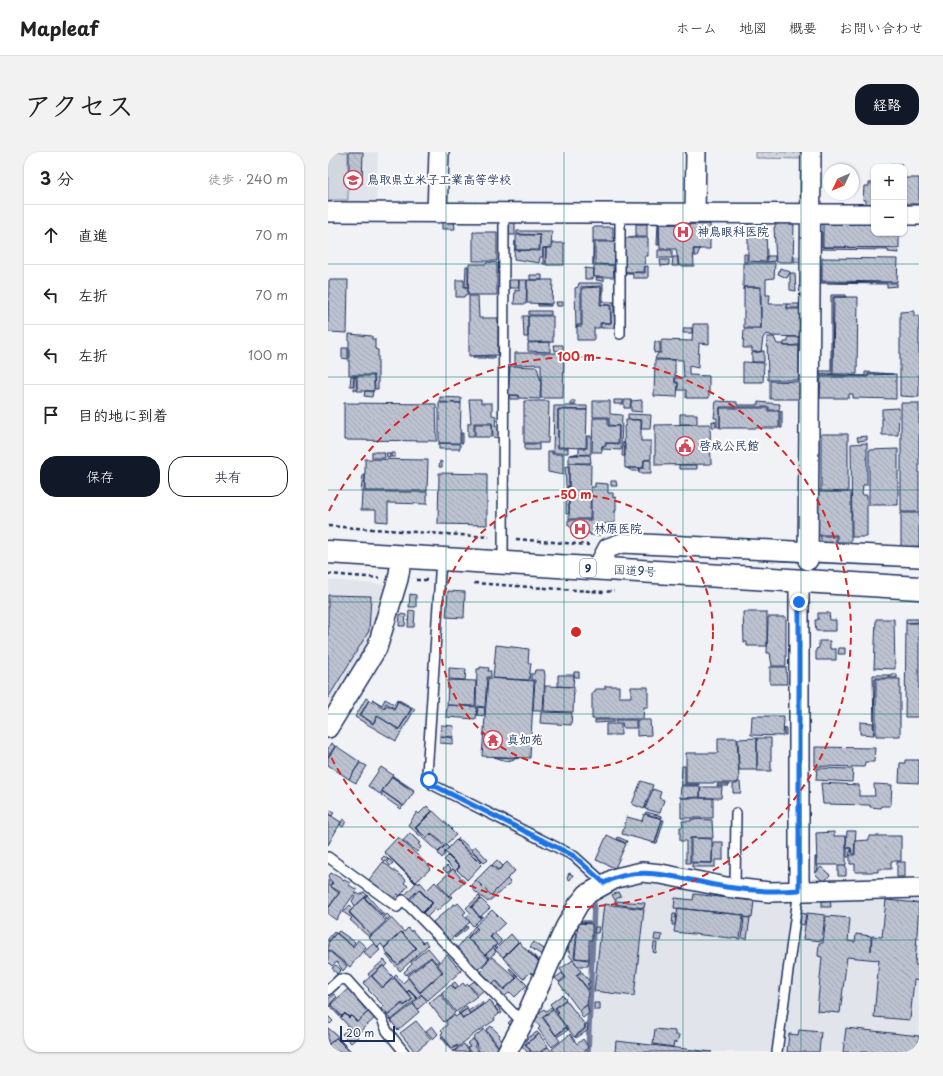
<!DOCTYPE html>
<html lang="ja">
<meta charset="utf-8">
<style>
body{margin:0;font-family:"Playpen Sans","Klee One",sans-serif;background:#f2f2f2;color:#222}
.controls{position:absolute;right:12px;top:12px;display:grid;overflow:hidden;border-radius:8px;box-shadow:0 1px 3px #0004}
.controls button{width:36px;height:36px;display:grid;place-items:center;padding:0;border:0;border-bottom:1px solid #e0e0e0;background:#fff;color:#222;font:20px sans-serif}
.compass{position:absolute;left:495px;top:12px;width:36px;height:36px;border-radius:50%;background:#fff;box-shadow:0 1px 3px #0004;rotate:226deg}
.scale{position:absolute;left:12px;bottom:10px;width:55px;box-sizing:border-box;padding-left:4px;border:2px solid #1b2f5e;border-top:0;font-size:11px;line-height:14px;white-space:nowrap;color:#1b2f5e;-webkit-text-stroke:3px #fff;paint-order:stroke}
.stop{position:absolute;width:12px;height:12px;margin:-9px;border:3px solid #1a73e8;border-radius:50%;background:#fff}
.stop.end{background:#1a73e8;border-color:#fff;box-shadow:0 1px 4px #0008}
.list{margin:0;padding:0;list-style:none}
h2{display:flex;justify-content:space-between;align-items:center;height:52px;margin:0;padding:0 16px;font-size:17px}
h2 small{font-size:13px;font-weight:400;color:#767676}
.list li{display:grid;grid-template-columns:26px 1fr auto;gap:12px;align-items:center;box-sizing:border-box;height:60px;padding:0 16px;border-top:1px solid #e0e0e0}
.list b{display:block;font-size:15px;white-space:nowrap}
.list em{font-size:13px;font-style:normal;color:#767676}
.actions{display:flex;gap:8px;padding:12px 16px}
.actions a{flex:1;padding:9px 0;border:1px solid #111827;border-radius:16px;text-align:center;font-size:14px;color:#111827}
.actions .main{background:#111827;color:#fff}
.icon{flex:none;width:22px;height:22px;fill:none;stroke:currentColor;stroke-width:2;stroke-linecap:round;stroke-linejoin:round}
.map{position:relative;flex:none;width:591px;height:900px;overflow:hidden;border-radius:16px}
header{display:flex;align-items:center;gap:24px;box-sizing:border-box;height:56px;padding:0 20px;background:#fff;border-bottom:1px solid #e0e0e0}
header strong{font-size:19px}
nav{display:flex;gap:22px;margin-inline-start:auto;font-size:14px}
.intro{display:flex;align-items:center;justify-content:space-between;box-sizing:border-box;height:96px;padding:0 24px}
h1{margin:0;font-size:28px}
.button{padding:10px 18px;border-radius:16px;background:#111827;color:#fff;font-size:14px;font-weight:700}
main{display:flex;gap:24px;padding:0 24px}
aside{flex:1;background:#fff;border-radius:16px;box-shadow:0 1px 3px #0004}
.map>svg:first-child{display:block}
</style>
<header>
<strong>Mapleaf</strong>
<nav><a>ホーム</a><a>地図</a><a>概要</a><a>お問い合わせ</a></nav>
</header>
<div class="intro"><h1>アクセス</h1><a class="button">経路</a></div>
<main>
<aside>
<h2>3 分<small>徒歩 · 240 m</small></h2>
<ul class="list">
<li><svg class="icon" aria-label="ahead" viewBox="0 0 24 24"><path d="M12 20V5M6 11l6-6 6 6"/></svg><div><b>直進</b></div><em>70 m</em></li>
<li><svg class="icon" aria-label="left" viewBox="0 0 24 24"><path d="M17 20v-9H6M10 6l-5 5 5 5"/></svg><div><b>左折</b></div><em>70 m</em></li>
<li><svg class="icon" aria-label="left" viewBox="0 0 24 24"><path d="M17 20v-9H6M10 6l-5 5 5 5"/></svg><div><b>左折</b></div><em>100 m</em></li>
<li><svg class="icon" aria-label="arrive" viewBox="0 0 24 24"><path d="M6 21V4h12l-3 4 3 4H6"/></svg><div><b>目的地に到着</b></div></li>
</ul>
<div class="actions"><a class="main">保存</a><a>共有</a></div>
</aside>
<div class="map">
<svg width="591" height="900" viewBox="0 0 591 900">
<defs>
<pattern id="grass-dots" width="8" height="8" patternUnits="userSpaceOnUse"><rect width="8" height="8" fill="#d2d6df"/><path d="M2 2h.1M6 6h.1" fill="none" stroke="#b4b8c2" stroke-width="1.8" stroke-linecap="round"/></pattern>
<pattern id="building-back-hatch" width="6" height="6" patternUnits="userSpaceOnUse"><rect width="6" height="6" fill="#bcc2d0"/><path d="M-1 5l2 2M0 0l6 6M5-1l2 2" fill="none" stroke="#a1a7b5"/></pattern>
</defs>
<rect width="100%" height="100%" fill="#f1f2f5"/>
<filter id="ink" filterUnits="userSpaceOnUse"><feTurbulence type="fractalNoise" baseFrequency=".025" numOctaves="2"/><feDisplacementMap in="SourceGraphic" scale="8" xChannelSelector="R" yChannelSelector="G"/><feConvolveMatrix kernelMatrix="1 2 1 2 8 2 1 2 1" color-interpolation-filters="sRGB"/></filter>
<g filter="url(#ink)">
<path fill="#e1e4ea" d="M0 0H50L48 57 0 56Z
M0 428 61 433 49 477 0 566Z
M324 729 341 731 382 742 591 743V900H261L267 751 276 742 292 734Z"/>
<path fill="url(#grass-dots)" stroke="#76829e" d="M428 0H475V7L428 6Z"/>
<path fill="#d2d6df" stroke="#76829e" d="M0 0H20V48H0Z"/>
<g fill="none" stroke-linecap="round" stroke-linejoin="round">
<path stroke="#707c9a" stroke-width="5.5" d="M260 900 266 752"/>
</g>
<path fill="url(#building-back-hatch)" stroke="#1b2f5e" d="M21 0H35L34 32H21Z
M563 12H574L573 15H563Z
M576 26H591V52H576Z
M541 31H546V55L538 53V48H535L536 34H541Z
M420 67H437L439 81H438L439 103 438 110 420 109Z
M465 67V73H466L465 110H448L446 75 448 74V68Z
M179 68H187V83H180Z
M114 69H126L127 77H114Z
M330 70H382V72H331V93H329Z
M495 71H546V81H571V96L495 95Z
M308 72H319V85H300L308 84Z
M331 72H382V97H365L366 114H351L348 97H332Z
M265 75H285V86H289V89H266L265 113Z
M189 79H224L223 95 215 96V105H212L211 111 186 107 187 89V98L212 99V83L189 82Z
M145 80H169V109H145Z
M491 80H494V95L570 96 571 101 560 100V98L491 97Z
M188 83H212L211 98H188Z
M297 86H320V104H317L316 120H297Z
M267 90H290L289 113 267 112Z
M224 91H236V113H218V96H224Z
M215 96H218L217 112H215Z
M366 97H372L369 104H366Z
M330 98H344V106H330Z
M416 102H419V110H416Z
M439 104H447V109L439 110Z
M466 104 473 105V110H466Z
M345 105H350V114H344Z
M494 106 570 107 569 130 494 129Z
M332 108H341V113L333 114Z
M159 110 169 111V143H140L141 112H158Z
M415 111H447L446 126 438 127V143H442L441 152H459V157H473V185L443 184V183L438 182 435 186 433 200H424V196H415L416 177H433V135H416L415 138Z
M491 112H493V130L569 131V134L559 135V132L491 131Z
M266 113H285L286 125H266Z
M138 114H140V135H137Z
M317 114H320V126H305V122H297V120L317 121Z
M257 116 266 117 265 127H257Z
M452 116 462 120 459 126 450 122Z
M462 121H467L468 139 462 138Z
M202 123H214V128H202Z
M269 125 276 126V129L268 128Z
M1 128H20L19 181 0 180Z
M128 128H136V135H140L139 143H137L136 145H128Z
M180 128H191L190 136H180Z
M191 128H199L198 152H186L187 138 191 139Z
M199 128H225L224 152 199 151Z
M251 131H275V150H286V164H289V173L286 172V176H273V171H283V153H273L274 134 253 135V173H249L248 176 247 136 250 135Z
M273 135 272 153H282L283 171H272V176H266V188H249V174H254V136Z
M416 135H432L433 176H416Z
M503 143H518V145H505L504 222H492V219H503Z
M141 144H150L151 166H170V203L141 204Z
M506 145H530L529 222H505Z
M228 150H235V154H229Z
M210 152 223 153V154H210Z
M459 152H471V156H459Z
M201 159H223V163H201Z
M586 159V164H591V245L572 244V160Z
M195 164H200V185H196Z
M200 164H225V190H200Z
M365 172H381V192L371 191 370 216 361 214V223L381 224V246H358V238H350V230H347V226H356L355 208 327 207 330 201H333V188L364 189Z
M356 176H364V181H355Z
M21 182 44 184V187H47V197L50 198V237H47L46 223H21Z
M439 185H446L449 192H455L456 194H471V228H440Z
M460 185H471V193L456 194V190H460Z
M327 189 332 191V200L326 201Z
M222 190V200L200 199V191Z
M226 193H235V198L227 199Z
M14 196H20V207L14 206Z
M434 199H436V210H424V201Z
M187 201H236L235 246H213V212L187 213Z
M145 204H158V206H145Z
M159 204H167V206H159Z
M327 208H347V231H350L349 245 326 244Z
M415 210 436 211 435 230H415Z
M182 214 209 215 213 230 212 247 192 246 191 243H180Z
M537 220 565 222H540V224H492L491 227V222L537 224Z
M568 222V247L525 246V242H521V246H492L493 225H540V223Z
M23 224H29H26L25 234H22Z
M29 224H46V239H29Z
M26 225H28L29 238H26Z
M442 229 473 230 472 247H442Z
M37 239H45L44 245 36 244Z
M182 243 191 244V247H182Z
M112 245 133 246V251L112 250Z
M141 247H153V251H164V263L168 264 167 274 171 275V286L165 285 164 271H146V285H140V271H143Z
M286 248H295V252H286Z
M296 248H303L302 256H296Z
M314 248V260L303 259V249Z
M196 249H221L220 291H196Z
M243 249H247V253H243Z
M265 249H282V262L294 263 293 298 274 297V294H278V291L291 292V274L281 273V265H265Z
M388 249 409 250V253H430V250L452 252 451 258H441V255H392V275H389V266H386Z
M16 251 108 252 109 289 16 288Z
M111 251H133L132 291H111Z
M573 251H591V360H573Z
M226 254H259V258L230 257V296H240V301H225Z
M392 256H440V259H451V276H392Z
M571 256 570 283H554V257Z
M230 258H259L258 296 230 295Z
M452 259H454V276H452Z
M300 262 323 263 322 277H313L314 268 300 267Z
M352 262H369V272H352Z
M265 266H280V274H291L290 291H277V294H274V300H264Z
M298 268H313V289H323V307L316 308 315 316H297L296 274 298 273Z
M384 269 388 270V275H384Z
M147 272H164V285H147Z
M382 272 383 312 327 313V273Z
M133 281H135V291H133Z
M493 282H520V340L493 339Z
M259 284H263V302L242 303 251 301V296H259Z
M539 284V288L530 289 529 285Z
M295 290 297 293V304H294Z
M111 291 132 292V297H111Z
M539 291V333H535L534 343H539V385H524L523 292Z
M197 292H211V298H197Z
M570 297V353H541V298Z
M220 299H224V302H235V323L220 320Z
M44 300H56L57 306H44Z
M58 301H62V306L59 305Z
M63 301H67V305H63Z
M241 303H262L263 311H241Z
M37 307 100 308 99 339H37Z
M316 308H323V321H311V316H316Z
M112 309 114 310V315H111Z
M241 311 263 312 262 367H241Z
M351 313H369V317H351Z
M237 314 241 315V334H238Z
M299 316H311V319H304Z
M111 321 159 322V373L110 372Z
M35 323H37L36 339H33Z
M283 329H288L289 334H283Z
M267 331 280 332V341H285V346L288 345V359L285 360H287V371L273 372V383H262V381H249L240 373V368H263V335H267Z
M238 335H241V362H238Z
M489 338H492V340H523V390H509V383H490Z
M34 340H99V352L60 351V370L48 369V358H33Z
M573 361H591V394L573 395Z
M492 384H508V390L494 391Z
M120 439 137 440 136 466 118 465Z
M82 442 88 443V455H81Z
M0 443 43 444 41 479 0 546Z
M81 458 87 459 86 475H80Z
M415 460H439V494H419V490H416Z
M490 461H501L502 468H508V479H488L487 468H490Z
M72 462 78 463 77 474H71Z
M440 465H458V514H444L442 501H439Z
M548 467H566L567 517 546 516Z
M578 467H591V470L578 471Z
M578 471H591V565H577Z
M491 489H502V497H508V508H488V497L491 496Z
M168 493 201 497 200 511H203L201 528 165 526Z
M511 496H517V502H510Z
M152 515 161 516 160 519H163V525H159L157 555 148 554 149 517H152Z
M442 515H458L459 532H442Z
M121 516 138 517 137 528 121 527Z
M207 518H216L217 523 215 559H205L207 528H203V522H206Z
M246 520H251V525H246Z
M563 522H569V526H563Z
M230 523H246L245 535 230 534Z
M545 523H562V526H547L546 582Z
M160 526 206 529 202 606 154 604Z
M548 527H572V584H548Z
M120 528 148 529 147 554 119 553Z
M217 534 246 535 245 560 216 559Z
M277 534H291V545H303V535H320V555H316L315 567H264V540H267V537H277Z
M38 546 41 548 32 563 45 572 50 564 71 578 84 557 70 549 66 556 58 551 56 556 44 547 54 553 57 547 66 552 69 547 87 557 68 589 27 565Z
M41 548 56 557 59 553 66 557 70 549 83 557 71 577 49 564 45 571 33 563Z
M119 553 149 555 148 567 118 565Z
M150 555 157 556 156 564 149 563Z
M213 560 244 561 243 573 212 571Z
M424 564H456L455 584 423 583Z
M267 568H286V570L267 571Z
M288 568H308V576H295L294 571H288Z
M309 568H322L323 583 309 584Z
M532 570 545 571 546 583 532 582Z
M278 572H293V583H278Z
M113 573 126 574 125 585 112 584Z
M456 576H458V583H456Z
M112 584 125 586V592L112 591Z
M390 586H409L411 628 408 631H358V601H390Z
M429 586V618H411L410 587Z
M429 586H443V619H429Z
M3 591 7 594 0 605V596Z
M8 594 32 610 21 627 0 613V606Z
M487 595 547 596 546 610H537L536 615 487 614Z
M166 605 191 606 179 609Z
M577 608H591V631L571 630 572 611H577Z
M32 611 39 614 28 631 21 627Z
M354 614H357V632H371V633H353Z
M53 615 65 623 52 642 40 634Z
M489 616 525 617 524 630 488 628Z
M65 624 86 638 85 639 65 625Z
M64 625 86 640 76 654 54 639Z
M313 629 325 633 316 657 304 652Z
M409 630H412L413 641H405V632H409Z
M493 631 531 633V644H547L546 632 564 633 563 651 562 654H553V656L542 655V653L495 652Z
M390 632H401V634H389Z
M353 634H372V645L352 646Z
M373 635H394L393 646H372Z
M325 637 333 640 331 646 336 648 332 661 317 657Z
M55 640 75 654 73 657 53 643Z
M353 646H385V666H353Z
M99 654 104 659 87 676 98 687 103 682 116 694 110 700 80 673 89 660 91 662Z
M0 657 6 660 4 664 0 662Z
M105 659 124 677 123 678 128 683 117 693 103 681 99 686 88 676Z
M318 660 334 664V666L317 662Z
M0 662 13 670 0 693Z
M316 662 334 667 327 691 294 682 299 665 314 669Z
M15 667 18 669 15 675 12 673Z
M363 667 384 668 385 686H362V711H358V689H352V675H355L354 669H363Z
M334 668H336L329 691H327Z
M519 679H528L526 702H524L523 696H518Z
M506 680V684H518V713H489L488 681Z
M82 681 92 691 90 692 93 695 89 700 75 689Z
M279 683 298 692 287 716 268 708Z
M541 684H573V709H563V717H550V720H527V712H522V703H527V689L541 688Z
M70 685 103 716 88 730 56 700Z
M290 685 299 689 298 691 289 687Z
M131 686 155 709 153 711 129 688Z
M363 686 384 687V711L363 710Z
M128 688 153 713 139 728 129 718 132 715 117 700Z
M385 690H395V708H387V715H364V711H384Z
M118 693 121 696 116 700 117 702 114 706 110 701Z
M147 694 160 708 156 711 143 698Z
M519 696H523L521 705H519Z
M58 702 88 731H87Z
M56 704 60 707 57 710 53 707Z
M120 704 131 715 127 719 116 708Z
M487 705H488V714H490V717L487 721Z
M61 707 65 711 62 714 59 710Z
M169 708 175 714 170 718 164 713Z
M55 710 78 728 76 731 80 734 72 744 70 742 64 749 40 729Z
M179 710 187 719 163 743 148 728 163 713 170 719Z
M569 710H577V725H569Z
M119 714 123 718 119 721 115 717Z
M510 714H518V724H510Z
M493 715 502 723 496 730 487 722Z
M125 717 137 730 121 744 110 731Z
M3 721 22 731 21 733 29 738 8 768 0 762V757L12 740 2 734 5 731 0 725Z
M241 721 245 723 242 728 239 726Z
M179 727 183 731 160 750 144 737 146 735 144 733 148 728 163 743Z
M0 728 4 731 2 734 11 741 0 756Z
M89 730 91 732 92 730 99 738 107 730 121 745 125 744 109 759 107 757 99 765H96L94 762 105 751 91 737 80 748 81 750 76 744Z
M91 738 104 751 94 761 82 748Z
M36 740 39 743 27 754 24 749 29 741 32 743Z
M291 740 293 744 287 748 284 743Z
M366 742 426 749 424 766 416 765V763L346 756 347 746 365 748Z
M39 743 57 764 59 762 62 765 59 768 37 746Z
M151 744 153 746 143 755 152 766 155 764 145 774 138 765 143 761 138 756Z
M36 746 58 769 43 783 21 760Z
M153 747 162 756 152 765 144 755Z
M502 748 503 755H494V749Z
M558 748 591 751 587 813H591V829L586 828 582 868 546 865 551 808 519 805 512 861 489 859 494 805 490 804 491 791H495L498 764 522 766 520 789 527 790 528 782 543 784V799L544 784 554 785Z
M287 749 317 751 316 756 287 752Z
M130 751 138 760 135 762 142 770 121 789 105 770 126 752 128 753Z
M276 752 316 757 306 844 266 839Z
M22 753 25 756 21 761 43 783 41 785 22 768 24 766 15 760Z
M350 756 415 763 412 787 346 780Z
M164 758 177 771 162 785 169 792 157 803 140 786 150 777 147 774Z
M473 761 478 762 476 773 472 772Z
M479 761 497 763 494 789 475 787Z
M345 762H348L347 773H344Z
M416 765 422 766 419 787 414 786Z
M63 766 76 780 80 776 83 780 84 778 95 791 97 789 100 793 72 819 58 803 59 802 70 813 89 796 73 780 56 796 53 792 50 795 41 786Z
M251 769H262V771L251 770Z
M250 771 264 772V788H261V807L247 806Z
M139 774 140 776 127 786 126 785Z
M147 774 149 776 139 786 161 807 149 818 129 796Z
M267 775H271L270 781H266Z
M11 779 27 790 24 794 9 781Z
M6 780 8 781 0 790V787Z
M73 780 88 796 70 813 56 797Z
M8 781 25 795 30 788 38 795 22 815 0 797V791Z
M166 781 173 788V790L166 797 168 800 161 806 158 802 169 792 163 785Z
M243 781H249L246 806 261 808 260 814H250L241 803 242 800H240L241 790H243Z
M183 782 190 790 175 805 167 798Z
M327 782 334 783 333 789 326 788Z
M191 790 213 813 204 822 203 820 195 827 175 806Z
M206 790 219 799 215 804 202 795Z
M46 791 52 798 42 807 36 800Z
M326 791H329L328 801 325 800Z
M100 796 111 809 108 811 103 805 78 823 76 820 84 812 83 810Z
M0 798 19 814 15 819 9 810 4 814 0 810Z
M201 798 211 809V810L200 799Z
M119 803 133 819 100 848 93 842 89 846 81 838 79 840 66 825 68 823 75 831 80 826 92 841 115 820 109 812Z
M164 805 188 826 176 837 168 828 164 832 153 820 156 817 154 815Z
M103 806 114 820 92 840 79 824Z
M56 808 60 812 57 815 55 813 43 824 54 836 66 826 84 847 77 853 74 851 61 862 53 857 56 854 40 838 41 837 35 831 42 825 40 822Z
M245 808 253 819 248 823 260 838 259 853 251 858 231 831 238 826 232 817Z
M8 813 13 818 9 822 4 816Z
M55 814 65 825 55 835 44 824Z
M182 816 199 833 187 845 182 840 176 845 164 833 168 829 176 838 189 826 181 817Z
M254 820 262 830 259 832 262 836 260 837 249 823Z
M234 821 237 825 231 830 227 826Z
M148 828 156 838 150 843 141 833Z
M127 830 130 834 127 837 124 832Z
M135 831 137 834 140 832 149 844 128 860 113 841 123 833 127 838Z
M20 837 40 860 29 870 23 863 21 865 17 861 14 864 3 852Z
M21 837 47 866 29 882 25 877 24 878 0 852V847L6 842 9 845 2 852 14 865 17 862 21 866 23 864 29 870 40 860Z
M81 839 89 847 63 868 57 861 61 863 74 852 76 854 85 847 79 840Z
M112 842 127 861 116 870 101 851Z
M94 843 99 849 90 857 85 851Z
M234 843 238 847 227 856 230 860 228 861 222 852Z
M162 848 171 862 166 866 167 868 146 882 130 895 129 893 124 896 113 882 115 880 113 878 119 873 118 869 126 863 127 865 132 862 135 867Z
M238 848 257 873 256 877 246 885 229 862 231 860 228 856Z
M154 850 155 852 142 861 140 859Z
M266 851H272V858H266Z
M85 852 91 860 70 878 63 869Z
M169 853 174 861 172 862 167 855Z
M259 853 261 861 255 866 251 859Z
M138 854 140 856 131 862 130 861Z
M223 855 225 857 214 865 228 884 238 876 240 878 229 885 232 889 224 895 210 877 212 875 206 868 210 865 208 863 216 857 218 859Z
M139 857 142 862 135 866 132 862Z
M225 858 238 875 228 883 215 865Z
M0 864 5 869 2 872 0 870Z
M185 866 188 869 184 875 180 871Z
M88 869 103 887 87 900 72 881Z
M258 871 260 873 259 879 248 886 247 885 257 877Z
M104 874 110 882 105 887 98 879Z
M163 874 172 883 171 885 176 892 172 896 158 878Z
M0 876 12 886 11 888 9 885 0 893Z
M21 876 30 885 23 891 14 882Z
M518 876 591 884V900H515Z
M156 877 171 896 166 900H152L148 894 150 892 145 886Z
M327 877 347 879V883H351L349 891 346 890 345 895 325 892Z
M471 878 493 880 491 900H459L461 882 470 883Z
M209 880 211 882 197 892 203 900H199L192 891Z
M211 882 220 894 212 900H204L198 892Z
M242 882 249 892 255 887 260 895 256 900H226L224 897Z
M114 884 124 897 129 894 130 895 125 900 113 885Z
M8 886 22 900H0V893Z
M145 887 149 892 146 894 151 900H142L139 896 142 894 139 892Z
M11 888H12L24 900H22Z
M288 889 384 900H287Z
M136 892 141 900H127V899Z
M220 895 224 900H213Z"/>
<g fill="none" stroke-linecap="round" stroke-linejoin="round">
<g stroke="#1b2f5e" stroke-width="12">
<path id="lane" d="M292 60V182
M113 407 99 622 101 628 105 633 246 704 276 731
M175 411 176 60
M0 705 69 755 75 748 195 871
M407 736 408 661
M0 838 12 827 19 828 54 867 59 879 76 900
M449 900 471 738"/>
</g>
<g stroke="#1b2f5e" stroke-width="22">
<path id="street" d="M0 60 546 62
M367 60 368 0
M109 61 111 0
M576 63H591
M480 408 483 0
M269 417 280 396 294 391 591 405
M471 428V738
M0 576 49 496 70 427 74 405
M179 900 195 871 237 776 250 753 259 742 288 726 314 720 333 722 398 735 441 740 591 736"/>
</g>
<g stroke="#1b2f5e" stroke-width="25">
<path id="highway" d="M0 400 591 436"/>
</g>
<path stroke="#1b2f5e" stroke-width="2.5" stroke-dasharray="4 3" stroke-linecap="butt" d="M0 374 161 385
M188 387 261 393
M0 422 51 426
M88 428H99
M146 431 275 440 286 439"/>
<use href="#lane" stroke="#fff" stroke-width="9"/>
<use href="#street" stroke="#fff" stroke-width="19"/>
<use href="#highway" stroke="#fff" stroke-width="22"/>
</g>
</g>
<g fill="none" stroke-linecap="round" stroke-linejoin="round" filter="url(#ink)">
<path stroke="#1a73e8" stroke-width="5" d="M101 628 105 633 246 704 276 731C315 710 357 729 398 735 423 739 446 740 471 738V450"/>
</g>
<path fill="none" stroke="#0f766e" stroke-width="1" stroke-opacity="0.55" d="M118 0V900M236 0V900M355 0V900M473 0V900M0 112H591M0 225H591M0 338H591M0 450H591M0 562H591M0 675H591M0 788H591"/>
<g fill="none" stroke="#d62828" stroke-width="2" stroke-dasharray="7 5">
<circle cx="248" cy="480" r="137"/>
<path d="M1 359A275 275 0 1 1 1 601"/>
</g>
<defs>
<g id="school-ring" transform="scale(1)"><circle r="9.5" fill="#fff" stroke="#d1495b" stroke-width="1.5"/><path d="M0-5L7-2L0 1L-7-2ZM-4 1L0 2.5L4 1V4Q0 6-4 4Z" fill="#d1495b"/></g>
<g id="hospital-ring" transform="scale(1)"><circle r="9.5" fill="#fff" stroke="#d1495b" stroke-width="1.5"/><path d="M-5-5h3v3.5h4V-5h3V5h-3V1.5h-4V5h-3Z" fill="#d1495b"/></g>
<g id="civic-ring" transform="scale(1)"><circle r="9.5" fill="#fff" stroke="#d1495b" stroke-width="1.5"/><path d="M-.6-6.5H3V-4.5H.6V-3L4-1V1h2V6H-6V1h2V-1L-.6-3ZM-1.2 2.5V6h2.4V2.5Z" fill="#d1495b"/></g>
<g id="temple-ring" transform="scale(1)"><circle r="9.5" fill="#fff" stroke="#d1495b" stroke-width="1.5"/><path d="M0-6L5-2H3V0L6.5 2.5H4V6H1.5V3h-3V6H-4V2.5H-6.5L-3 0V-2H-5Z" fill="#d1495b"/></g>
</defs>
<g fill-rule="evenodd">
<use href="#school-ring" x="25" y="28"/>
<use href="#hospital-ring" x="355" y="80"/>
<use href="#civic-ring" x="357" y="294"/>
<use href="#hospital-ring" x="252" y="377"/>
<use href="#temple-ring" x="165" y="588"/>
</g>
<g text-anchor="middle" stroke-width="4" stroke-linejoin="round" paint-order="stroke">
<rect fill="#fff" stroke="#5f6d8e" stroke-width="1" x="252" y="407" width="16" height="18" rx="3"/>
<g font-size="11" font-weight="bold" fill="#1b2f5e">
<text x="260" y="420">9</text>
</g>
<g font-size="12" font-weight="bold" fill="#1b2f5e" stroke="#fff" text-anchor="start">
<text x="39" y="32">鳥取県立米子工業高等学校</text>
<text x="369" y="84">神鳥眼科医院</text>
<text x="371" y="298">啓成公民館</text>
<text x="266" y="381">林原医院</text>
<text x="179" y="592">真如苑</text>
</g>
<g font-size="12" fill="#1b2f5e" stroke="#fff">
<text transform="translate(307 419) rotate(3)" y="4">国道9号</text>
</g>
</g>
<circle cx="248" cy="480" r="6" fill="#d62828" stroke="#fff" stroke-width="2"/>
<g font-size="12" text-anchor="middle" font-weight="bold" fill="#d62828" stroke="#fff" stroke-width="4" stroke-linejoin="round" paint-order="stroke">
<text x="248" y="209">100 m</text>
<text x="248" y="347">50 m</text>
</g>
</svg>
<div class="controls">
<button>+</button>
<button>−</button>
</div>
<svg class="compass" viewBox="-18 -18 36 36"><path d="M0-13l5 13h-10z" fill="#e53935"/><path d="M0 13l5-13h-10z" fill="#767676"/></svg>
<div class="scale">20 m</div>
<div class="stop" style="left:101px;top:628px"></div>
<div class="stop end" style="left:471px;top:450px"></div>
</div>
</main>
